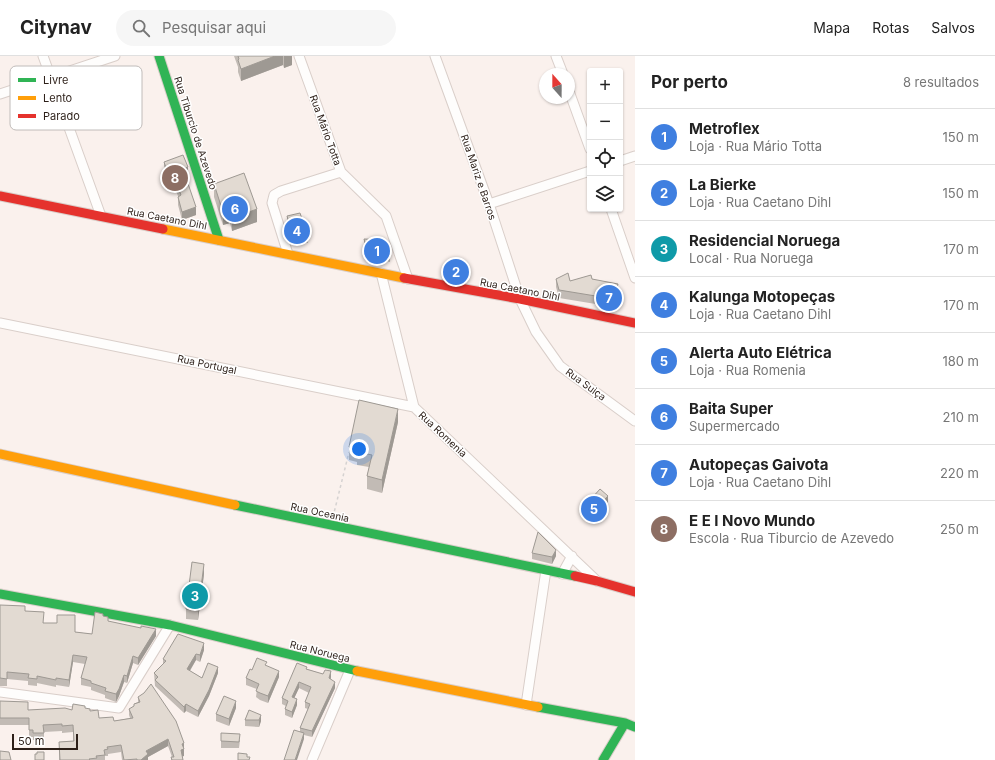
<!DOCTYPE html>
<html lang="pt">
<meta charset="utf-8">
<style>
body{margin:0;font-family:Inter,sans-serif;background:#f6f6f6;color:#222}
.controls{position:absolute;right:12px;top:12px;display:grid;overflow:hidden;border-radius:4px;box-shadow:0 1px 3px #0004}
.controls button{width:36px;height:36px;display:grid;place-items:center;padding:0;border:0;border-bottom:1px solid #e0e0e0;background:#fff;color:#222;font:20px sans-serif}
.compass{position:absolute;left:539px;top:12px;width:36px;height:36px;border-radius:50%;background:#fff;box-shadow:0 1px 3px #0004;rotate:339deg}
.scale{position:absolute;left:12px;bottom:10px;width:66px;box-sizing:border-box;padding-left:4px;border:2px solid #2c1f18;border-top:0;font-size:11px;line-height:14px;white-space:nowrap;color:#2c1f18;-webkit-text-stroke:3px #fff;paint-order:stroke}
.you{position:absolute;left:359px;top:393px;width:14px;height:14px;margin:-10px;border:3px solid #fff;border-radius:50%;background:#1a73e8;box-shadow:0 0 0 6px #1a73e833}
.badge{display:grid;place-items:center;width:26px;height:26px;border-radius:50%;background:#111827;color:#fff;font-size:13px;font-weight:700}
.pin{position:absolute;translate:-50% -50%;border:2px solid #fff;box-shadow:0 1px 4px #0006}
.list{margin:0;padding:0;list-style:none}
h2{display:flex;justify-content:space-between;align-items:center;height:52px;margin:0;padding:0 16px;font-size:17px}
h2 small{font-size:13px;font-weight:400;color:#767676}
.list li{display:grid;grid-template-columns:26px 1fr auto;gap:12px;align-items:center;box-sizing:border-box;height:56px;padding:0 16px;border-top:1px solid #e0e0e0}
.list b{display:block;font-size:15px;white-space:nowrap}
.list p{margin:0;font-size:13px;white-space:nowrap;color:#767676}
.list em{font-size:13px;font-style:normal;color:#767676}
.icon{flex:none;width:22px;height:22px;fill:none;stroke:currentColor;stroke-width:2;stroke-linecap:round;stroke-linejoin:round}
.map{position:relative;flex:none;width:635px;height:704px;overflow:hidden}
header{display:flex;align-items:center;gap:24px;box-sizing:border-box;height:56px;padding:0 20px;background:#fff;border-bottom:1px solid #e0e0e0}
header strong{font-size:19px}
nav{display:flex;gap:22px;margin-inline-start:auto;font-size:14px}
.search{width:280px;height:36px;background:#f6f6f6;display:flex;align-items:center;gap:10px;box-sizing:border-box;padding:0 14px;border-radius:22px;color:#767676;font-size:15px}
main{display:flex}
aside{flex:1;background:#fff}
.map>svg:first-child{display:block}
</style>
<header>
<strong>Citynav</strong>
<div class="search"><svg class="icon" aria-label="search" viewBox="0 0 24 24"><circle cx="10" cy="10" r="6"/><path d="M15 15l6 6"/></svg>Pesquisar aqui</div>
<nav><a>Mapa</a><a>Rotas</a><a>Salvos</a></nav>
</header>
<main>
<div class="map">
<svg width="635" height="704" viewBox="0 0 635 704">
<rect width="100%" height="100%" fill="#faf1ed"/>
<g fill="none" stroke-linecap="round" stroke-linejoin="round">
<g stroke="#d9cec9" stroke-width="11">
<path id="street" d="M43 0 101 160
M299 0 341 116 386 160 408 223
M435 0 489 148 520 243 536 276 560 310 635 365
M556 0 563 18
M569 35 590 93
M0 38 115 0
M620 105 635 100
M489 148 590 115
M611 153 635 222
M288 198 272 147 274 139 281 135 341 116
M381 217 414 351 597 525
M0 267 414 351
M562 518 572 500
M0 636 119 652 170 569
M526 649 546 514
M312 704 350 614"/>
</g>
<g stroke="#d9cec9" stroke-width="11">
<path id="fast" d="M159 0 219 184
M235 449 575 520
M0 538 170 569 357 615
M538 651 625 667 635 671
M603 704 625 667"/>
</g>
<g stroke="#d9cec9" stroke-width="11">
<path id="slow" d="M163 173 404 222
M0 398 235 449
M357 615 538 651"/>
</g>
<g stroke="#d9cec9" stroke-width="11">
<path id="jam" d="M0 140 163 173
M404 222 520 243 635 267
M575 520 597 525 635 536"/>
</g>
<path stroke="#d5d2d1" stroke-width="1.5" stroke-dasharray="3 3" stroke-linecap="butt" d="M333 461 349 396"/>
<use href="#street" stroke="#fefdfc" stroke-width="9"/>
<use href="#fast" stroke="#30b455" stroke-width="9"/>
<use href="#slow" stroke="#ff9f0a" stroke-width="9"/>
<use href="#jam" stroke="#e5322d" stroke-width="9"/>
</g>
<path fill="#c2bbb5" d="M234 0H292V9L284 12 283 9 241 25 238 16V11Z
M164 106 188 120 185 121 196 159 182 164 178 149V140L174 130 170 132 164 115Z
M214 128 257 166 232 175 230 167 223 169 214 141Z
M287 160 308 180V187L292 184 287 167Z
M364 183 390 200V206L367 200 364 190Z
M449 206 463 214V220L450 219 449 213Z
M556 223 570 225 592 223 618 236 614 251 559 242 556 231Z
M398 366 382 437 367 433V420L369 411 357 409V406L349 404V391Z
M608 446 591 465 583 458V452Z
M532 497 556 500 552 508 532 503Z
M204 518 198 564 186 563V553Z
M0 549 25 555 44 567 75 576 92 578 103 560 108 565 156 580 138 609 133 607 127 627 124 626 119 640 116 646 105 642V639L91 634V631L81 629V622L85 608 73 606 69 631 56 629V631L37 627V630L28 629V625L7 623V630H0Z
M204 594 200 606 196 604 190 615 202 622 218 617 209 640 198 661 186 655 184 657 155 630 154 617 163 608V603Z
M267 610 279 621 268 647 260 644 256 641 257 633 246 629V622L252 614Z
M307 613 331 621V623L335 632 312 681 304 679V683L300 676V672L308 653 305 652V646L309 637 299 632 294 642 297 649 292 662 285 659V653L286 650 282 648V642Z
M138 641 184 687V700H182L183 704H171V701H172L168 690 148 701V704H122L121 696 108 698V700H105V704H59V686L73 685V676L62 677V675L44 676V684H33V681H29V669H0V645L28 654H72L85 652 90 655 99 662 114 665 130 662 129 659V653L134 650V648L138 646Z
M236 652 229 670 216 665V658Z
M249 654 261 665 259 671 245 670V664Z
M221 677 240 684 239 692H221Z"/>
<path fill="#9e9993" d="M275 0H283V9L241 25V13Z
M284 0H292V9L284 12Z
M188 111V120L183 122V113Z
M174 122V130L170 132V124Z
M196 151V159L182 164V156Z
M257 153V166L232 175V162Z
M230 154V167L223 169V156Z
M618 228V236L614 251V243Z
M398 353V366L382 437V424Z
M608 440V446L591 465V458Z
M556 494V500L552 508V501Z
M204 508V518L198 564V555Z
M156 573V580L138 609V602Z
M204 587V594L200 606V599Z
M196 598V604L187 619V613Z
M73 599V606L69 631V624Z
M133 600V607L127 627V620Z
M218 611V617L209 640 198 661V655Z
M279 615V621L268 647V640Z
M331 615V621L329 628V622Z
M124 619V626L119 640 116 646V638Z
M299 626V632L292 647V641Z
M335 626V632L312 681V675Z
M297 643V649L292 662V656Z
M236 645V652L229 670V663Z
M186 648V655L184 657V651Z
M261 659V665L259 671V664Z
M304 677V683L297 704H295Z
M168 683V690L148 701V704H141L146 695Z
M184 687V700L181 701V694L182 688Z"/>
<path fill="#e2dad2" stroke="#9e9993" d="M238 0H275L241 13 238 4 239 3Z
M183 99 188 111 183 113 196 151 182 156 178 141 181 139 174 122 170 124 164 106Z
M244 117 257 153 232 162 230 154 223 156 214 128Z
M300 157 308 180 292 177 287 160Z
M364 183 386 184 390 200 367 194Z
M459 203 463 214 450 212 449 206Z
M568 217 570 225 591 219 592 223 618 228 614 243 559 234 556 223Z
M359 344 398 353 382 424 367 420 372 399 357 396V393L349 391Z
M600 433 608 440 591 458 583 452Z
M538 476 556 494 552 501 532 497Z
M192 506 204 508 198 555 186 553Z
M0 549 25 550V555L44 556 43 567H57V559H75V576L92 578 95 556 103 558V560L108 561V565L141 572V570L156 573 138 602 133 600 127 620 124 619 119 633 116 638 105 635 106 632 91 627V625L81 622 87 601 73 599 69 624 56 622V624L37 620V623L28 622 29 618 7 616V623L0 622Z
M178 578 204 587 200 599 196 598 187 613 202 622 208 607 218 611 209 634 198 655 186 648 184 651 155 624 158 621 154 617 166 605 163 603Z
M257 602 267 606 265 609 279 615 268 640 260 637 256 635 259 628 246 622 250 613 252 614Z
M297 607 307 611 306 613 323 618 325 614 331 615 329 622 335 626 312 675 300 672 310 648 305 646 311 631 299 626 292 641 297 643 292 656 285 653 288 645 282 642Z
M151 628 176 665 184 687 182 688 184 693 181 694 183 704H172L171 701H174L168 683 146 695 148 698 141 704H137V703L124 704 121 689 107 691 108 693 104 694 105 699 96 700 97 702 89 703 90 704H60L59 686 74 685 73 669 62 670V668L43 669 44 677H33V674H29V662H0V645L28 646V654L65 652 72 654 73 648 85 650V652L90 653V655L98 654 99 662 113 661 114 665 133 662 129 653 134 650V648L140 646 138 641 144 637Z
M224 640 236 645 229 663 216 658Z
M249 654 261 659 259 664H245Z
M294 674 304 677 295 704H284Z
M221 677 240 678 239 686 221 685Z
M0 695 9 696 11 704H0Z
M37 696H44V704H35V698H37Z
M238 697 247 698V701H250L249 704H238Z"/>
<g text-anchor="middle" stroke-width="3" stroke-linejoin="round" paint-order="stroke">
<g font-size="10" fill="#2c1f18" stroke="#fff">
<text transform="translate(326 74) rotate(70)" y="4">Rua Mário Totta</text>
<text transform="translate(196 77) rotate(72)" y="4">Rua Tiburcio de Azevedo</text>
<text transform="translate(479 121) rotate(71)" y="4">Rua Mariz e Barros</text>
<text transform="translate(167 162) rotate(11)" y="4">Rua Caetano Dihl</text>
<text transform="translate(520 233) rotate(11)" y="4">Rua Caetano Dihl</text>
<text transform="translate(207 308) rotate(12)" y="4">Rua Portugal</text>
<text transform="translate(586 328) rotate(36)" y="4">Rua Suiça</text>
<text transform="translate(443 378) rotate(43)" y="4">Rua Romenia</text>
<text transform="translate(320 456) rotate(12)" y="4">Rua Oceania</text>
<text transform="translate(320 595) rotate(14)" y="4">Rua Noruega</text>
</g>
</g>
<rect x="10" y="10" width="132" height="64" rx="6" fill="#fff" stroke="#c0bcba" stroke-width="1"/>
<rect x="18" y="22" width="18" height="4" fill="#30b455"/>
<rect x="18" y="40" width="18" height="4" fill="#ff9f0a"/>
<rect x="18" y="58" width="18" height="4" fill="#e5322d"/>
<g font-size="11" fill="#2c1f18">
<text x="43" y="28">Livre</text>
<text x="43" y="46">Lento</text>
<text x="43" y="64">Parado</text>
</g>
</svg>
<div class="controls">
<button>+</button>
<button>−</button>
<button><svg class="icon" aria-label="locate" viewBox="0 0 24 24"><circle cx="12" cy="12" r="6"/><path d="M12 2v4M12 18v4M2 12h4M18 12h4"/></svg></button>
<button><svg class="icon" aria-label="layers" viewBox="0 0 24 24"><path d="M12 4l9 5-9 5-9-5zM3 14l9 5 9-5"/></svg></button>
</div>
<svg class="compass" viewBox="-18 -18 36 36"><path d="M0-13l5 13h-10z" fill="#e53935"/><path d="M0 13l5-13h-10z" fill="#767676"/></svg>
<div class="scale">50 m</div>
<div class="you"></div>
<div class="pin badge" style="left:377px;top:195px;background:#3f7fe0">1</div>
<div class="pin badge" style="left:456px;top:216px;background:#3f7fe0">2</div>
<div class="pin badge" style="left:195px;top:540px;background:#0f9aa8">3</div>
<div class="pin badge" style="left:297px;top:175px;background:#3f7fe0">4</div>
<div class="pin badge" style="left:594px;top:453px;background:#3f7fe0">5</div>
<div class="pin badge" style="left:235px;top:153px;background:#3f7fe0">6</div>
<div class="pin badge" style="left:609px;top:242px;background:#3f7fe0">7</div>
<div class="pin badge" style="left:175px;top:122px;background:#8d6e63">8</div>
</div>
<aside>
<h2>Por perto<small>8 resultados</small></h2>
<ul class="list">
<li><span class="badge" style="background:#3f7fe0">1</span><div><b>Metroflex</b><p>Loja · Rua Mário Totta</p></div><em>150 m</em></li>
<li><span class="badge" style="background:#3f7fe0">2</span><div><b>La Bierke</b><p>Loja · Rua Caetano Dihl</p></div><em>150 m</em></li>
<li><span class="badge" style="background:#0f9aa8">3</span><div><b>Residencial Noruega</b><p>Local · Rua Noruega</p></div><em>170 m</em></li>
<li><span class="badge" style="background:#3f7fe0">4</span><div><b>Kalunga Motopeças</b><p>Loja · Rua Caetano Dihl</p></div><em>170 m</em></li>
<li><span class="badge" style="background:#3f7fe0">5</span><div><b>Alerta Auto Elétrica</b><p>Loja · Rua Romenia</p></div><em>180 m</em></li>
<li><span class="badge" style="background:#3f7fe0">6</span><div><b>Baita Super</b><p>Supermercado</p></div><em>210 m</em></li>
<li><span class="badge" style="background:#3f7fe0">7</span><div><b>Autopeças Gaivota</b><p>Loja · Rua Caetano Dihl</p></div><em>220 m</em></li>
<li><span class="badge" style="background:#8d6e63">8</span><div><b>E E I Novo Mundo</b><p>Escola · Rua Tiburcio de Azevedo</p></div><em>250 m</em></li>
</ul>
</aside>
</main>
